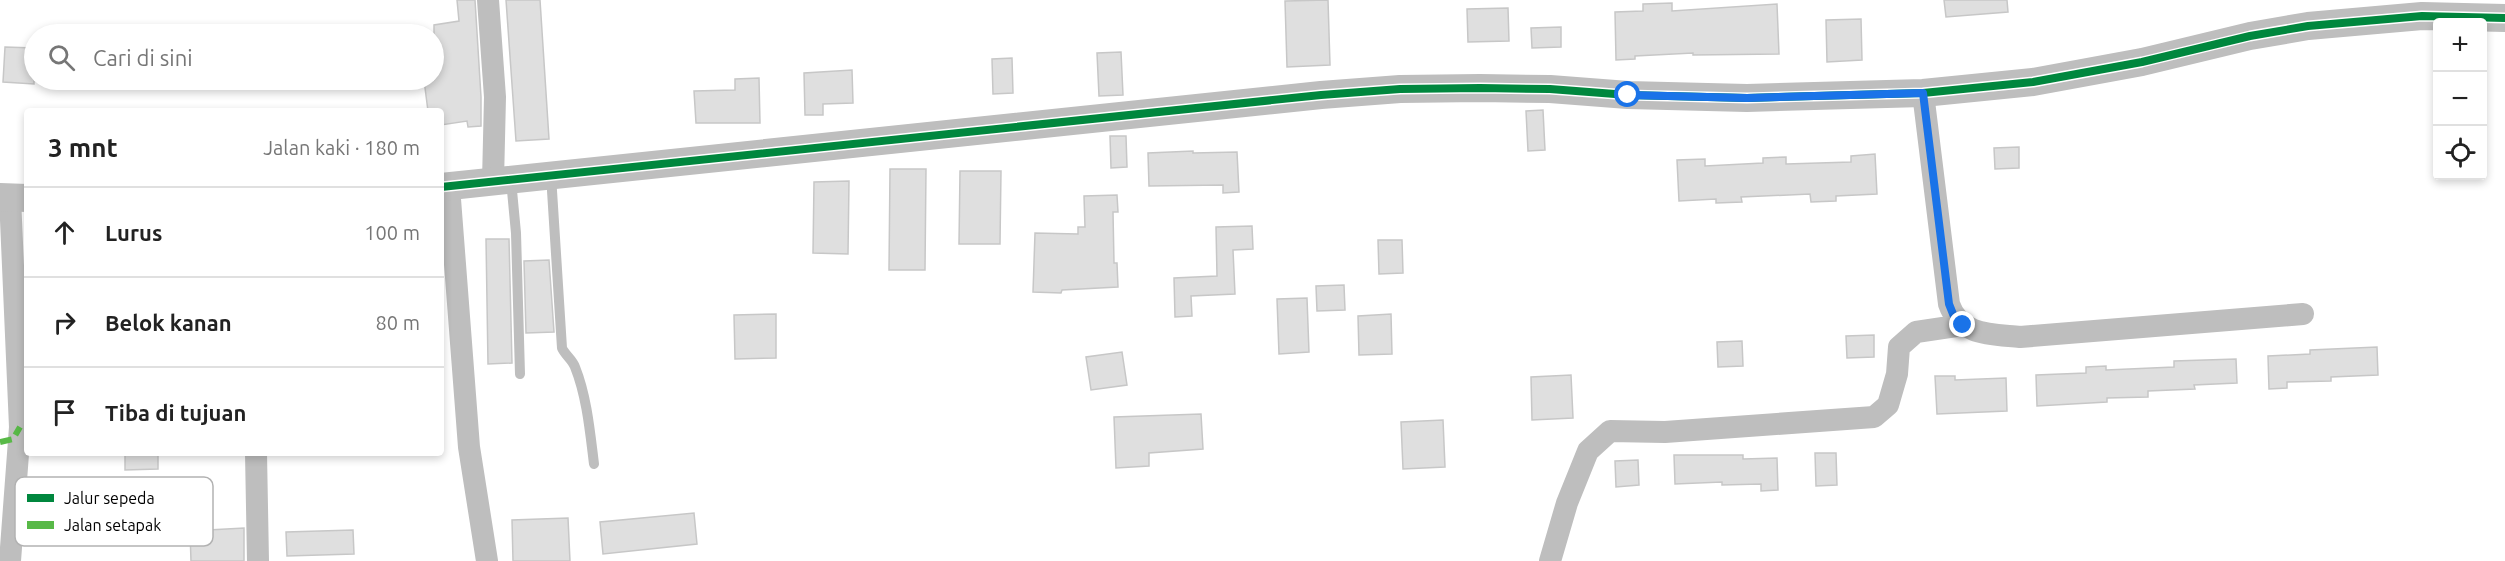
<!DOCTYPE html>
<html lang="id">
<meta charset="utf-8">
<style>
body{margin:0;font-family:Ubuntu,sans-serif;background:#f6f6f6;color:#222}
.controls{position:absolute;right:18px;top:18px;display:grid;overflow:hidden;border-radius:6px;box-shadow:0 3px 9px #0003}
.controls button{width:54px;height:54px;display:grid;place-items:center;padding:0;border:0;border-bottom:2px solid #e0e0e0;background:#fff;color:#222;font:30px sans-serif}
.stop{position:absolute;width:18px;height:18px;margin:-14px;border:4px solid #1a73e8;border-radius:50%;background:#fff}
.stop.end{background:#1a73e8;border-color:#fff;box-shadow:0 2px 6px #0008}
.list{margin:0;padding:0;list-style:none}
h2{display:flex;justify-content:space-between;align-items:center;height:78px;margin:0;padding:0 24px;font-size:26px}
h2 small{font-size:20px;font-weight:400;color:#767676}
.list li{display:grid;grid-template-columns:39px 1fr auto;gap:18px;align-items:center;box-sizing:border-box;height:90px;padding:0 24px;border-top:2px solid #e0e0e0}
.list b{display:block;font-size:22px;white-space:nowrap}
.list em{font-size:20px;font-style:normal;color:#767676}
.icon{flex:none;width:33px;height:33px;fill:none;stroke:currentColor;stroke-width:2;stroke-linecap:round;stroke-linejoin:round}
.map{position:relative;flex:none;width:2505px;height:561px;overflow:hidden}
.search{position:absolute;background:#fff;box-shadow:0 3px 9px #0003;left:24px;top:24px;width:420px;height:66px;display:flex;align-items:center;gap:15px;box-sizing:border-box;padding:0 21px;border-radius:33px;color:#767676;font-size:22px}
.panel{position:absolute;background:#fff;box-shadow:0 3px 9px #0003;left:24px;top:108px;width:420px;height:348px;border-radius:6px}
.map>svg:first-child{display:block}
</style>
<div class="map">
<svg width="2505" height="561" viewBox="0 0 2505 561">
<rect width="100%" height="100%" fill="#fff"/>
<path fill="#dfdfdf" stroke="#c7c7c7" stroke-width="1.5" d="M457 0H475L481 97V126L468 127 467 121 441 125V111H428L424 80H434V25L459 21Z
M506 0H540L549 139 516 141Z
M1328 0 1330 65 1287 67 1285 1Z
M1944 0H2007L2008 12 1946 17Z
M1672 3V11L1777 4 1779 54 1693 55V53L1635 56V59L1616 60 1615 12 1643 11V4Z
M1508 8 1509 41 1468 42 1467 9Z
M1861 19 1862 60 1827 62 1826 20Z
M1561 27V47L1532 48 1531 28Z
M5 47 34 48V84L3 82Z
M1121 52 1123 95 1099 96 1097 53Z
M1012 58 1013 93 993 94 992 59Z
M852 70 853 103 823 104V115H805L804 73Z
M759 78 760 123H696L694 91 735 90V79Z
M1543 110 1545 150 1528 151 1526 111Z
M1110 136H1126L1127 167 1111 168Z
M2019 147V168L1995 169 1994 148Z
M1193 151V153L1237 152 1239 192 1223 193V185L1149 186 1148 153Z
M1875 154 1877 194 1836 196V201L1811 202 1810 194 1741 197 1742 202 1716 203V199L1679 201 1677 160 1705 159V166L1763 163V158L1786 157V164L1851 162V156Z
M890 169H926L925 270H889Z
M960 171H1001L1000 244H959Z
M849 181 848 254 813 253 814 182Z
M1117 195 1118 212H1113L1114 263H1117L1118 287 1062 290 1061 293 1033 292 1035 233 1078 234V227H1085L1084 196Z
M1252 226 1253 249 1233 250 1235 294 1191 296 1192 316 1175 317 1174 278 1217 276 1216 227Z
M486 239H509L512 363 488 364Z
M1378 240H1402L1403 273 1379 274Z
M549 260 554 332 526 333 524 261Z
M1344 285 1345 310 1317 311 1316 286Z
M1307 298 1309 352 1279 354 1277 299Z
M776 314V358L735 359 734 315Z
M1391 314 1392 354 1359 355 1358 316Z
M1874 335V357L1847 358 1846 336Z
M1742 341 1743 366 1718 367 1717 342Z
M2377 347 2378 375 2331 377V381L2287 382V388L2269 389 2268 356 2310 354V350Z
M1122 352 1127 385 1091 390 1086 357Z
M2236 359 2237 383 2194 385 2195 389 2148 391V397L2107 398V402L2037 406 2036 375 2086 373V367L2106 366V370L2174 367V361Z
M1571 375 1573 418 1532 420 1531 377Z
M1935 376H1955V380L2006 378 2007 411 1937 414Z
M1201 414 1203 449 1149 453V466L1116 468 1114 417Z
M1443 420 1445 467 1403 469 1401 422Z
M125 453H158V469L125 470Z
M1815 453H1836L1837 485 1816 486Z
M1674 455H1743V459L1777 458 1778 490 1761 491V484L1722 485V482L1675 484Z
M1638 460 1639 485 1616 487 1615 461Z
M694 513 697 544 603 554 600 522Z
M568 518 570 561H513L512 520Z
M244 528V561H191L190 531Z
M353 530 354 554 287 556 286 532Z"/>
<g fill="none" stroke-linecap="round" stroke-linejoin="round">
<path stroke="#bebebe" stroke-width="10" d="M551 175 562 348C565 355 572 359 575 367 587 397 590 432 594 464
M511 180 516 233 520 374"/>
<path stroke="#bebebe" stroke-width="22" d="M488 0 495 97 493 181
M1923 93 1949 304C1960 336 1992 334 2020 337L2303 314
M449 186 469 447 487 561
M10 197 20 427 10 561
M256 453 258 561
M1550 561 1567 503 1588 451 1610 431 1665 432 1874 417 1888 405 1897 374 1899 347 1916 332 1963 325"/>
<path stroke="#bebebe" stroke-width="28" d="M441 187 1321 95 1400 89 1480 88 1550 89 1628 95 1747 98 1923 93 2033 82 2142 62 2250 36 2308 26 2422 16 2505 18
M0 197 27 198"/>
<path stroke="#58b947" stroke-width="6" stroke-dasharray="12 6" stroke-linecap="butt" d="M0 442 13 439 20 427"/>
<g stroke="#fff" stroke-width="11">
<path id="cycleway" d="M441 187 1321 95 1400 89 1480 88 1550 89 1628 95 1747 98 1923 93 2033 82 2142 62 2250 36 2308 26 2422 16 2505 18"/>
</g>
<use href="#cycleway" stroke="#00873e" stroke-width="8"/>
</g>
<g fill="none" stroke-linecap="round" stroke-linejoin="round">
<path stroke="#1a73e8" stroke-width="8" d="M1628 95 1747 98 1923 93 1949 304 1955 319 1963 325"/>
</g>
<rect x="15" y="477" width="198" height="69" rx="9" fill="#fff" stroke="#b2b2b2" stroke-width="1.5"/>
<rect x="27" y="494" width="27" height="8" fill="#00873e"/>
<rect x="27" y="521" width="27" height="8" fill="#58b947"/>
<g font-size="16" fill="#000">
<text x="64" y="504">Jalur sepeda</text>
<text x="64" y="531">Jalan setapak</text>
</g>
</svg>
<div class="controls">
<button>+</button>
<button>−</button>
<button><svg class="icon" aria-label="locate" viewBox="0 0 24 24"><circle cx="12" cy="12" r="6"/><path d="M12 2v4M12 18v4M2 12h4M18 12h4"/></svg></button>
</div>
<div class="stop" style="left:1628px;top:95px"></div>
<div class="stop end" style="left:1963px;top:325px"></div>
<div class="search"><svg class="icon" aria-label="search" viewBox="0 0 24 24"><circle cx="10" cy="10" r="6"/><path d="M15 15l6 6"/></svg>Cari di sini</div>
<section class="panel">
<h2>3 mnt<small>Jalan kaki · 180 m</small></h2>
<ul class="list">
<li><svg class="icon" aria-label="ahead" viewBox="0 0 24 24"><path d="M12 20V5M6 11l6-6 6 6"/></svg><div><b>Lurus</b></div><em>100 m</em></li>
<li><svg class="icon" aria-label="right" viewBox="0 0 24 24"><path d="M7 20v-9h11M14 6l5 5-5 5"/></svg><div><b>Belok kanan</b></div><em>80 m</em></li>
<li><svg class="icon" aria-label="arrive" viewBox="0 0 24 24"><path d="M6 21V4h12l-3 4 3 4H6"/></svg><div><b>Tiba di tujuan</b></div></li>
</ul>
</section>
</div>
